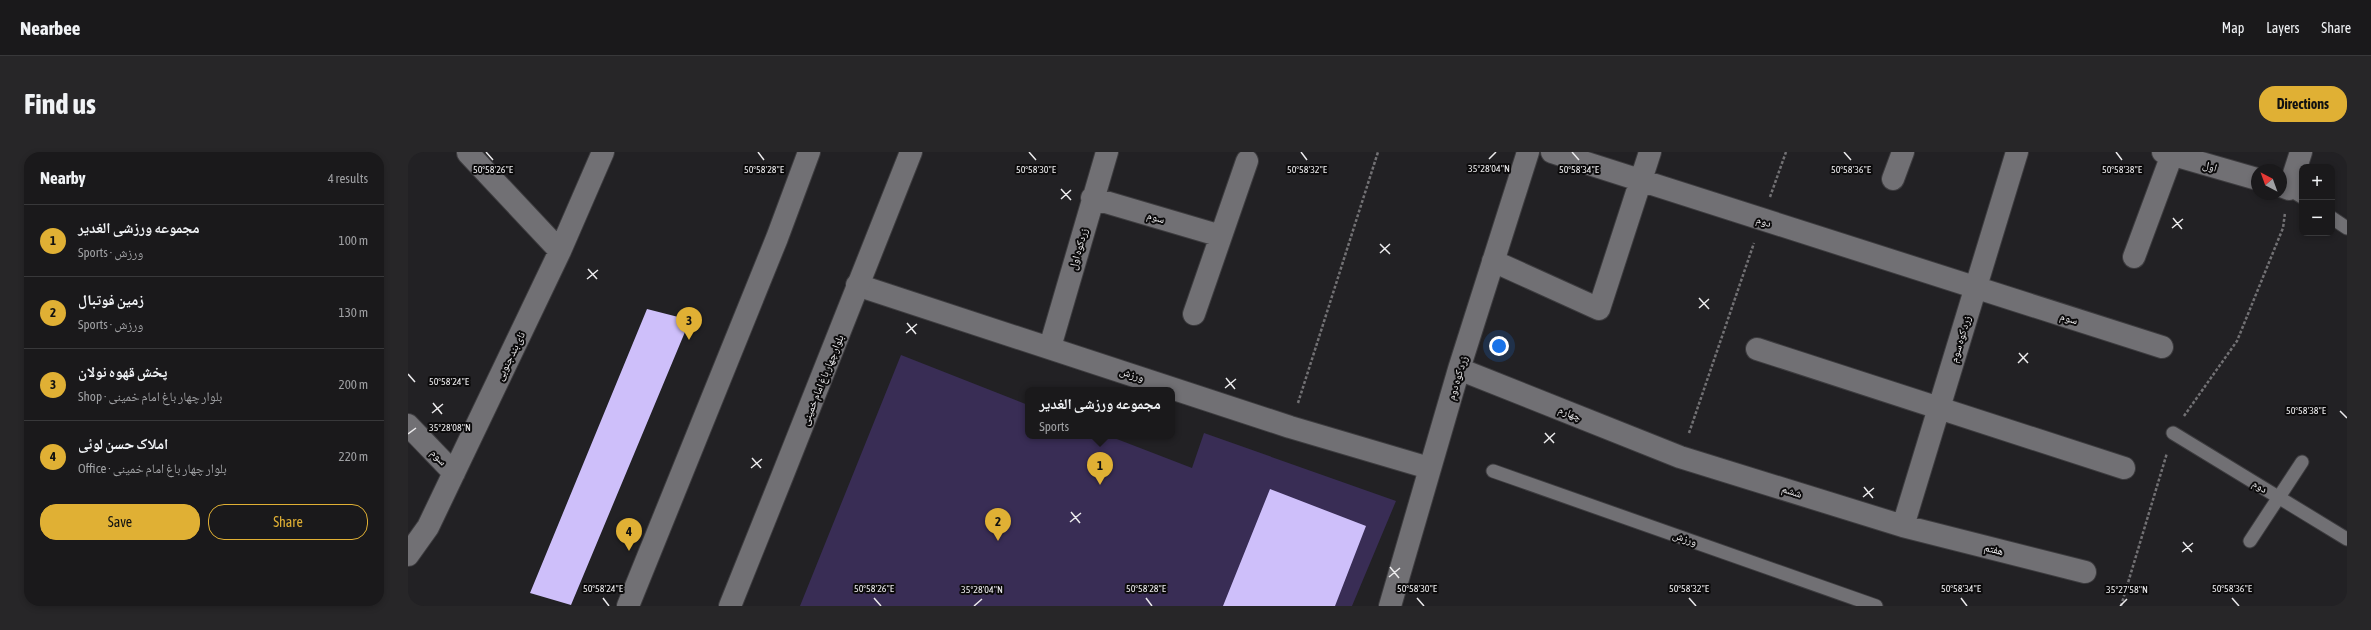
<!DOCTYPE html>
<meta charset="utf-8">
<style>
body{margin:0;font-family:"Asap Condensed","Noto Naskh Arabic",sans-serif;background:#272628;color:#f1f3f6}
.controls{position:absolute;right:12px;top:12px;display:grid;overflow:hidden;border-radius:8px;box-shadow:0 2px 6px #0003}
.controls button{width:36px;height:36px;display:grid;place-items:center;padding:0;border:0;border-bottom:1px solid #38383a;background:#1a191b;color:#f1f3f6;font:20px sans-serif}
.compass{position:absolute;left:1843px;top:12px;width:36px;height:36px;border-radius:50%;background:#1a191b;box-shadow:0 2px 6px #0003;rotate:319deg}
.you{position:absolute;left:1091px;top:194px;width:14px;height:14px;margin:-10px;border:3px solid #fff;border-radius:50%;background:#1a73e8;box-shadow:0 0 0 6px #1a73e833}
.badge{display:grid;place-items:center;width:26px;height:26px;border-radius:50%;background:#e0b034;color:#111;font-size:13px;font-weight:700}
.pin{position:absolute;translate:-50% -33px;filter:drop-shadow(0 1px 2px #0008)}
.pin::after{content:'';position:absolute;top:21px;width:14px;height:12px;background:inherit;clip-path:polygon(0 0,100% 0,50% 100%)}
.popup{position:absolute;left:617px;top:235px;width:150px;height:52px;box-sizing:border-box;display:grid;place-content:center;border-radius:8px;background:#1a191b;filter:drop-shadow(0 1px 3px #0005);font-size:13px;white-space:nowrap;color:#9fa0a3}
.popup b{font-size:15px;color:#f1f3f6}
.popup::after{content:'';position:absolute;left:50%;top:100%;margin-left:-8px;border:8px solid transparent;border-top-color:#1a191b}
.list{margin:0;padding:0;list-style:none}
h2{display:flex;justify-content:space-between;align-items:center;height:52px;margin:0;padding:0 16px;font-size:17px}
h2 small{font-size:13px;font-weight:400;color:#9fa0a3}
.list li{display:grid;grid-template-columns:26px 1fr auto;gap:12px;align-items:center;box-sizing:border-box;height:72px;padding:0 16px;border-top:1px solid #38383a}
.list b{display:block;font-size:15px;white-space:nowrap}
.list p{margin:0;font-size:13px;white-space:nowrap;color:#9fa0a3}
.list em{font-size:13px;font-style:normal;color:#9fa0a3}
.actions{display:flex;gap:8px;padding:12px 16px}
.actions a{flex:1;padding:9px 0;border:1px solid #e0b034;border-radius:16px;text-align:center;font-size:14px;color:#e0b034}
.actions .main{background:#e0b034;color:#111}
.map{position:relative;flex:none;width:1939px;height:454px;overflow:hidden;border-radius:16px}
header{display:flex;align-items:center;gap:24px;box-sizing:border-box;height:56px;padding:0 20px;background:#1a191b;border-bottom:1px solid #38383a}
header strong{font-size:19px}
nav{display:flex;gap:22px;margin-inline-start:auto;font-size:14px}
.intro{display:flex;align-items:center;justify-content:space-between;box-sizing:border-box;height:96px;padding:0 24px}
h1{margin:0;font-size:28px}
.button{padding:10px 18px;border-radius:16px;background:#e0b034;color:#111;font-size:14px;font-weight:700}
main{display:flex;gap:24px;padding:0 24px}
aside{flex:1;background:#1a191b;border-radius:16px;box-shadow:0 2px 6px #0003}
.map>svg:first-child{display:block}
</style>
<header>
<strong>Nearbee</strong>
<nav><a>Map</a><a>Layers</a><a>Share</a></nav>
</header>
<div class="intro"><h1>Find us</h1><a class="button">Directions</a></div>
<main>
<aside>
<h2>Nearby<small>4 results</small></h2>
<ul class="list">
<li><span class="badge">1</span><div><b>مجموعه ورزشی الغدیر</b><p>Sports · ورزش</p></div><em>100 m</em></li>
<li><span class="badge">2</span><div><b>زمین فوتبال</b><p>Sports · ورزش</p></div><em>130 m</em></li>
<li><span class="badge">3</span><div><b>پخش قهوه نولان</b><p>Shop · بلوار چهار باغ امام خمینی</p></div><em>200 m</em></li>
<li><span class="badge">4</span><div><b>املاک حسن لوئی</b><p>Office · بلوار چهار باغ امام خمینی</p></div><em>220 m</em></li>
</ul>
<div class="actions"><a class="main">Save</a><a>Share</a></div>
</aside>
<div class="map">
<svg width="1939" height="454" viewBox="0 0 1939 454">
<rect width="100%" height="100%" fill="#222124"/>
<path fill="#392d55" d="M493 203 620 253V284H701L784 316 796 281 988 349 944 454H392Z"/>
<path fill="#cebffa" d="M239 157 282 168 163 453 122 441Z
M862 337 958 374 927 454H815Z"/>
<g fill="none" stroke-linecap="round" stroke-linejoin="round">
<g stroke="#3d3c3f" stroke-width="15">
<path id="lane" d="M1881 37 1894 45
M1924 66 1939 76
M1765 281 1939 387
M1085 319 1468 454
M1842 389 1894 310"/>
</g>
<g stroke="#3d3c3f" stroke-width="24">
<path id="street" d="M1144 0 1754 195
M1755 0 1849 27
M60 1 152 99
M1485 27 1495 0
M1873 34 1881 37 1893 0
M684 46 813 84
M1726 105 1765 0
M1085 109 1191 157 1242 0
M449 133 882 275 1021 316
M786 162 839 9
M642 195 699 0
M1349 197 1716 316
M1051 217 1272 305 1495 374 1677 420
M0 273 46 321
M1495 374 1609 0
M0 403 20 375 152 99 195 0
M982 454 1051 217 1120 0"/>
</g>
<g stroke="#3d3c3f" stroke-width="24">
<path id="secondary" d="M220 454 369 86 401 0
M322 454C383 303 443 152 503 0"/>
</g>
<path stroke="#727174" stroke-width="2.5" stroke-dasharray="3 2" stroke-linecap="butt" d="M1362 45 1378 0
M890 251 970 0
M1776 264 1829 189 1875 76 1877 61
M1281 281 1346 91
M1713 454 1759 301"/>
<use href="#lane" stroke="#717074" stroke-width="13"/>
<use href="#street" stroke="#717074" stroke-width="22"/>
<use href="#secondary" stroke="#717074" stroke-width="22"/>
</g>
<path fill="none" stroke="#ecebed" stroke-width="1.5" d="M78 0 85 8M350 0 356 8M621 0 628 8M893 0 899 8M1164 0 1171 8M1436 0 1443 8M1708 0 1714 8M1081 7 1088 0M653 37 663 48M653 47 663 38M1765 66 1774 77M1764 76 1775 67M972 92 982 102M972 101 982 92M180 117 189 127M179 127 190 118M1291 146 1301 157M1291 156 1301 147M499 171 508 182M498 181 509 172M1611 201 1620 211M1610 211 1620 201M0 222 7 230M818 226 827 237M817 236 828 227M25 251 34 262M1932 259 1939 266M24 261 35 252M1137 281 1146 291M0 282 8 276M1136 291 1147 281M344 306 353 316M343 316 354 307M1456 335 1465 346M1455 345 1466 336M663 360 672 371M662 370 673 361M1775 390 1784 400M1774 400 1785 391M982 415 991 426M981 425 992 416M195 446 201 454M466 446 473 454M738 446 744 454M1009 446 1016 454M1281 446 1288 454M1553 446 1559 454M1824 446 1831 454M566 454 574 447M1712 454 1719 447"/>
<g text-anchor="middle" stroke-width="4" stroke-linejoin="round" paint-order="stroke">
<g font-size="11" fill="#ecebed" stroke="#0c0b0c">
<text transform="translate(1802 14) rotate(16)" y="4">اول</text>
<text transform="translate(748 65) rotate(17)" y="4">سوم</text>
<text transform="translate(1356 69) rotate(18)" y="4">دوم</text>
<text transform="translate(670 97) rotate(-74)" y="4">زردکوه اول</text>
<text transform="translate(1661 166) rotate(17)" y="4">سوم</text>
<text transform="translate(1552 187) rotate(-73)" y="4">زرد کوه سوم</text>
<text transform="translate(102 204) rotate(-64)" y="4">نای بند جنوبی</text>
<text transform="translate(724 222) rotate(18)" y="4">ورزش</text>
<text transform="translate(1049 226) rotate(-73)" y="4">زرد کوه دوم</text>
<text transform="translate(414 228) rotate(-68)" y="4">بلوار چهار باغ امام خمینی</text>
<text transform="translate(1162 261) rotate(22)" y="4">چهارم</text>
<text transform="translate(31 305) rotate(46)" y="4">سوم</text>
<text transform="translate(1852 334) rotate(31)" y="4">دوم</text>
<text transform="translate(1384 339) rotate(17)" y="4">ششم</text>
<text transform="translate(1277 386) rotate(19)" y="4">ورزش</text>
<text transform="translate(1586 397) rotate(14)" y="4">هفتم</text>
</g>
</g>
<g font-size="10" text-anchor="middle" fill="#ecebed" stroke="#0c0b0c" stroke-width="4" stroke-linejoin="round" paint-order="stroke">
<text x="1081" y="20">35°28'04"N</text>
<text x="899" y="21">50°58'32"E</text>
<text x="1714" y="21">50°58'38"E</text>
<text x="85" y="21">50°58'26"E</text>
<text x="356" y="21">50°58'28"E</text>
<text x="628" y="21">50°58'30"E</text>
<text x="1171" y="21">50°58'34"E</text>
<text x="1443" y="21">50°58'36"E</text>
<text x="41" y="233">50°58'24"E</text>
<text x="1898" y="262">50°58'38"E</text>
<text x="42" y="279">35°28'08"N</text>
<text x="195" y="440">50°58'24"E</text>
<text x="466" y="440">50°58'26"E</text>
<text x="738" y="440">50°58'28"E</text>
<text x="1009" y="440">50°58'30"E</text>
<text x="1281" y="440">50°58'32"E</text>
<text x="1553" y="440">50°58'34"E</text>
<text x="1824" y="440">50°58'36"E</text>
<text x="574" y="441">35°28'04"N</text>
<text x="1719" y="441">35°27'58"N</text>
</g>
</svg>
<div class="controls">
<button>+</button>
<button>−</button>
</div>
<svg class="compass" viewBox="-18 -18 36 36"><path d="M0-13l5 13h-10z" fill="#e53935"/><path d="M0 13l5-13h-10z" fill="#9fa0a3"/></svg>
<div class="you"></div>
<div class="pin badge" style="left:692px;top:333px">1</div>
<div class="popup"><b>مجموعه ورزشی الغدیر</b>Sports</div>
<div class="pin badge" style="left:590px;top:389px">2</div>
<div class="pin badge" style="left:281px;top:188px">3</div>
<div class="pin badge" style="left:221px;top:399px">4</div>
</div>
</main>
